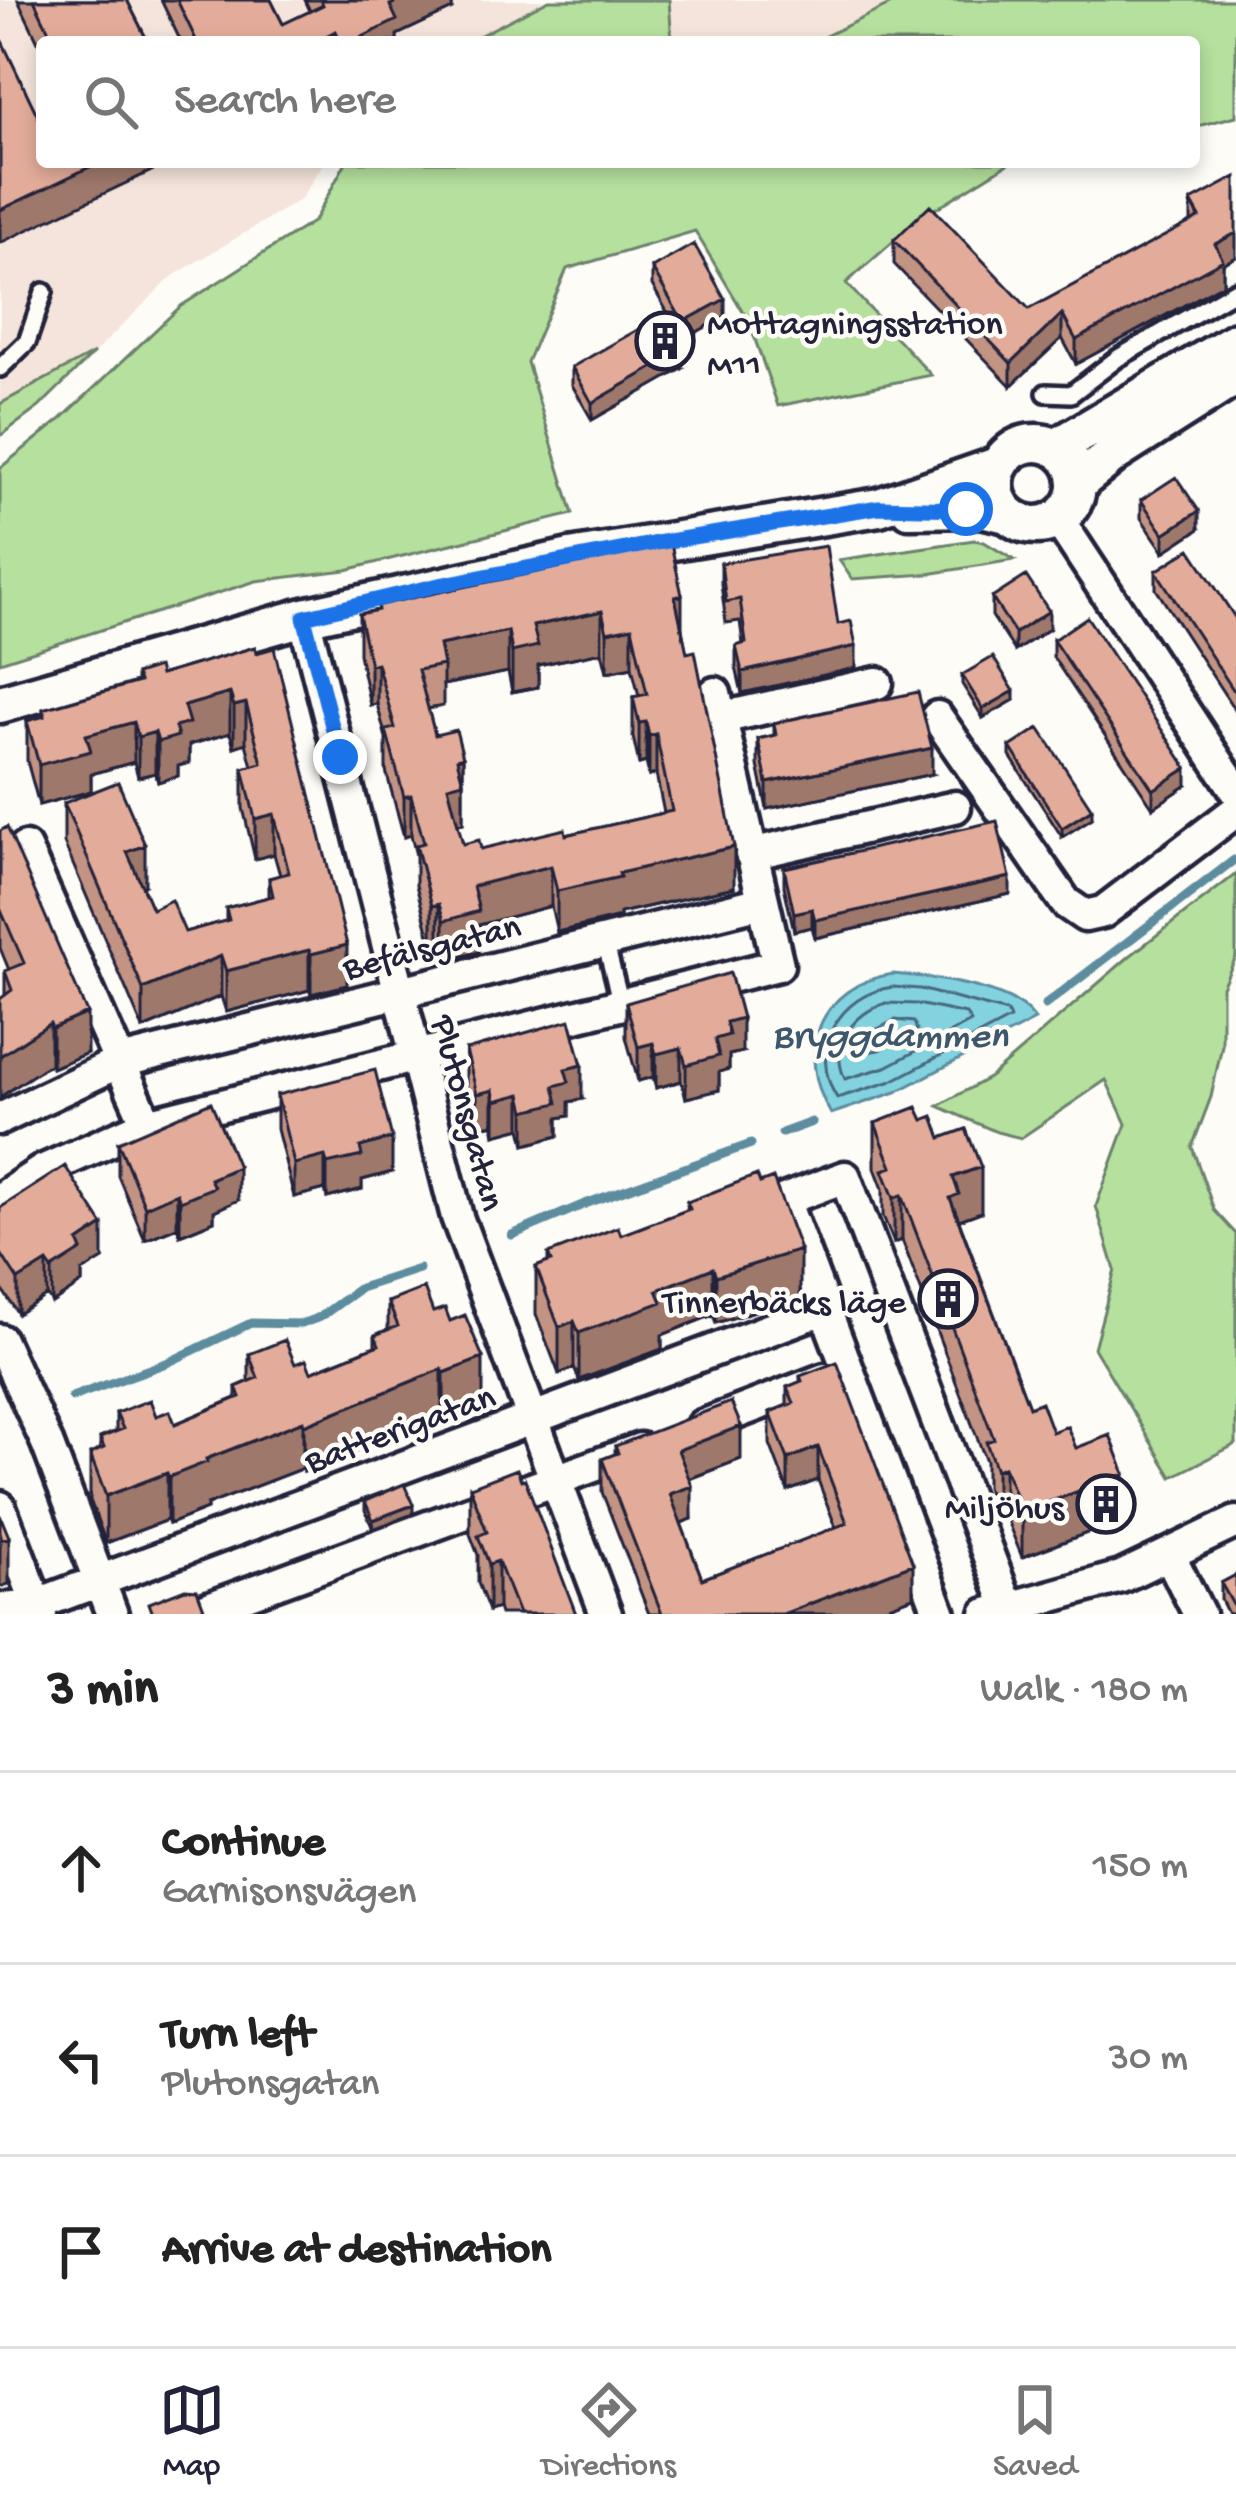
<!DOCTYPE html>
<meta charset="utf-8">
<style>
body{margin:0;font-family:"Gochi Hand",sans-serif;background:#f6f6f6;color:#222}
.stop{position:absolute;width:36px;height:36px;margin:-27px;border:9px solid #1a73e8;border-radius:50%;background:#fff}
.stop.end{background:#1a73e8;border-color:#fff;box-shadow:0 3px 12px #0008}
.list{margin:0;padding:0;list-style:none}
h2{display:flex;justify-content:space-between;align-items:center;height:156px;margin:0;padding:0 48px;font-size:51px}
h2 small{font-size:39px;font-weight:400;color:#767676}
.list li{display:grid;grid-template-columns:78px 1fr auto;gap:36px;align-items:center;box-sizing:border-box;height:192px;padding:0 48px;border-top:3px solid #e0e0e0}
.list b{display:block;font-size:45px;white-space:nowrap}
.list p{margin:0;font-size:39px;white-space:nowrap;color:#767676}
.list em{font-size:39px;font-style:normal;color:#767676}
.icon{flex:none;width:66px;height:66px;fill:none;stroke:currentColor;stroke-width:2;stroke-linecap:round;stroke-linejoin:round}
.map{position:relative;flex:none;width:1236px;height:1614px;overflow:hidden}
.search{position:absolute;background:#fff;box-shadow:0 6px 18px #0003;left:36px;right:36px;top:36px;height:132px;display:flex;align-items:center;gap:30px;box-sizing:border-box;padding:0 42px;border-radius:12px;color:#767676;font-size:45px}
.sheet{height:732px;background:#fff}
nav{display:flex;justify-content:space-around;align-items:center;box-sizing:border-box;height:168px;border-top:3px solid #e0e0e0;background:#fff;font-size:33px;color:#767676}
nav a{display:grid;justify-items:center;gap:6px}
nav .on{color:#22223b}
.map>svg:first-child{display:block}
</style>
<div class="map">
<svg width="1236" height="1614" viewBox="0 0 1236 1614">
<rect width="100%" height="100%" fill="#fdfcf7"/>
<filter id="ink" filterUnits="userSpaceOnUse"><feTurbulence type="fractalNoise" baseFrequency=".00833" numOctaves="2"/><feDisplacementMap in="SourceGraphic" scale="24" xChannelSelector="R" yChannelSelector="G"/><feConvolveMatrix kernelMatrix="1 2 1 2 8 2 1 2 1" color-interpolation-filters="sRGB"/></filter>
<g filter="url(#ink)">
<path fill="#f5e4db" d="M0 0H549L467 42H42V162H324L301 199 173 276 94 353 0 404Z
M669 0H900L813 42H672Z"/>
<path fill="#b5e09e" stroke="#6c816c" stroke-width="3" d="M549 0H669L672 42H467Z
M900 0H1236V116L1194 127V42H813Z
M346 162H1011L919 219 846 283 931 375 778 406 749 322 695 231 567 269 527 362 573 514 346 570 256 581 0 662V468L60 420 181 306 314 221Z
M94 353 39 407 0 436V404Z
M974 540 984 542 1014 560 928 574 852 579 839 560Z
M1236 874V957L1222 987V1045L1211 1097 1192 1147 1214 1210 1236 1234V1444L1172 1477 1094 1348 1115 1270 1096 1206 1126 1124 1106 1080 1021 1138 997 1132 938 1106 990 1077 1131 955Z"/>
<path fill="#83d2e0" stroke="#5c8c9e" stroke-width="3" d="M893 974C929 977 1016 987 1035 1020L896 1092 831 1114C794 1053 819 985 893 974Z"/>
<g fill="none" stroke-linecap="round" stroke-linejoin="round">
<path stroke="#49687d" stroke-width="3" d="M893 987 920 989 1007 1012 1010 1019 892 1081 837 1098C807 1050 839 994 893 987Z
M886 1003 917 1004 966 1014 971 1022 886 1067 845 1079C829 1045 853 1014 886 1003Z
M895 1020 914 1022 917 1030 879 1050 861 1053 859 1047 868 1034Z"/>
<path stroke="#5c8c9e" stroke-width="9" d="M1045 1005 1234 860
M782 1133 812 1122
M512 1235 585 1204 751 1144
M72 1397 169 1362 251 1323 301 1324 320 1317 360 1288 419 1269"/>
<g stroke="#22223b" stroke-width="24">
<path id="service" d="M0 368 27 342 44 292
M1046 393 1071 394 1118 358 1236 290
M605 941 621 1004"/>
</g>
<g stroke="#22223b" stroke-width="39">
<path id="minor" d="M1058 519 1236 790
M304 617 457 1217 606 1614
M937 717 1066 903 1085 916 1103 912 1236 811
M721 718 877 683
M25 848 147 1124
M751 854 955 807
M0 1119 120 1062 762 902
M0 1199 42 1171 147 1124 778 965 715 693
M0 1340 47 1443 112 1614
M702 1426 825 1379
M0 1507 41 1614
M1170 1556 1199 1614
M0 1610 51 1599 824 1309
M192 1614 640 1449
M940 1614 784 1200 845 1177 1008 1607
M987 1614 1121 1577 1236 1522"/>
</g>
<g stroke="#22223b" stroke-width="45">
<path id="tertiary" d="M995 484a41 41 0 1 1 82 0a41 41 0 1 1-82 0Z
M1056 448 1236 341
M1078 483 1115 453 1236 376
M910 509 982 508 1007 514
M0 704 304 617 570 558 879 507 1000 465"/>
</g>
<use href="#service" stroke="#fdfcf7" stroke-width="15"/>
<use href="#minor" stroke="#fdfcf7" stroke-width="30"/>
<use href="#tertiary" stroke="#fdfcf7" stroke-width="36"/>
</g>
<path fill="#c39484" stroke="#22223b" stroke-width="3" fill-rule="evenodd" d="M18 0H127L148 42H42V50Z
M161 0H271L283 24 310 11 305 0H452V9L397 35V42H181Z
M1191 201 1223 264V284L1076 364 1062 338 1011 386 894 264V240L1029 309 1191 222Z
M652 268 725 316 683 340 652 285Z
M572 367 682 369 592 420 572 385Z
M1141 500 1199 529 1164 552 1141 518Z
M671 544 682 630 734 887 620 913V917L557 932 551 906 479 925V952L444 961 439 944 432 946 416 885V856L411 835 404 837 386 771V738L377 704 370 705 359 654V614ZM602 652 607 672 632 667 639 696 633 697V737L639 764 646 762 649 776 656 774 664 813 566 835 481 849 463 844 457 824 463 823V757L435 735 428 709 443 706V685L508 672 512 692 538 687V665Z
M721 563 838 624 856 668 742 693 736 667V646L743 644 740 621 726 623 721 584Z
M1156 571 1236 619V712L1156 589Z
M992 598 1049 629 1015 651 992 616Z
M1053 640 1187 785 1153 808 1053 657Z
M255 647 347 985 311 994 309 990 226 1012 221 996 143 1029 64 843V803L145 885 142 886 152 909 185 932 226 921V908L269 897V878L280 875 274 854 255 859 243 808V768L252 766 246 743 234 747 230 733 189 745V763L178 766V776L158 782 155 773 138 777 134 762 91 774V791L39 805 27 761V721L43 717V709L136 682V674L160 675Z
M962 675 1014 700 983 718 962 684Z
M774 723 932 774 767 809 758 765V739L774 735Z
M1010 747 1092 818 1062 837 1010 756Z
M0 831 87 1053 52 1068 5 996V971L9 970 0 948Z
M784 868 1010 894 815 938 812 927 794 931 784 886Z
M626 1003 742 1052 729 1055V1069L719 1072V1090L686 1098 681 1081 656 1088 653 1077 638 1081 626 1037Z
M466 1050 582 1099 569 1102V1116L558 1118V1136L525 1145 521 1128 495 1135 493 1124 477 1128 466 1084Z
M277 1095 392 1172 362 1180V1189L327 1198 325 1189 294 1197 277 1129Z
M923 1120 941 1138 981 1212 959 1220 1029 1407 1052 1432 1076 1448 1125 1519 1022 1557 1004 1513 996 1516 986 1487V1461L902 1240 894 1243 883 1216V1189L875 1168V1123Z
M118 1142 238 1200 214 1211V1221L180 1235 177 1227 145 1240 118 1176Z
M687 1202 800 1297 716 1323 713 1315 662 1335V1349L579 1380 574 1368 559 1374 536 1314V1267L548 1262V1254L621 1235 687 1210Z
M0 1208 103 1259 82 1272V1283L52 1303 47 1295 18 1314 0 1286Z
M388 1302 433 1312 483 1405 444 1420 442 1416 304 1472 303 1468 207 1505V1509L169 1524 167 1520 106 1543 90 1500V1454L100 1450V1438L116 1431V1413L156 1416 175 1424 236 1398V1387L249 1381V1354L295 1364 311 1372 375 1346V1335L388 1329Z
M800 1376 913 1597 868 1614H649L602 1492V1459L615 1454V1446L741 1459 689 1479 692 1519 681 1523 702 1579 836 1528 818 1480 788 1491 770 1444V1412L787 1405V1387L800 1382Z
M470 1487 576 1614H500L498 1608 489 1611 478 1583V1555L470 1534Z
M365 1501 413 1514 373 1529 365 1510Z
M1236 1575V1614H1228L1221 1600V1583Z"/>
<path fill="#9f786c" stroke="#22223b" stroke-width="3" d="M401 0H452V9L397 35V42H352L390 5Z
M336 31V42H313Z
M100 162H164V165L0 243V210Z
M1236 233V257L1223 264V284L1076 364V340L1215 244Z
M725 299V316L683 340V322Z
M1062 314V338L1011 386V363Z
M682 351V369L592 420V403Z
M1199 511V529L1164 552V534Z
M682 595V635L675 597Z
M602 611V652L538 665V687L512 692V652L533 626Z
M1049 611V629L1015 651V633Z
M632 627V667L607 672V632Z
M508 631V672L443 685V665L439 645Z
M856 646V668L742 693V672Z
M377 663V704L370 705V665Z
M1014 691V700L983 718V709Z
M230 693V733L189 745V763L178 766V776L158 782V742L184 706Z
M246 703V743L234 747V706Z
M134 722V762L91 774V791L39 805V765L86 735Z
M646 722V762L639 764V723Z
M155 732V773L138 777V737Z
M656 734V774L649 776V736Z
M932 748V774L767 809V783Z
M463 757V823L448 826V786L457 759Z
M1187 768V785L1153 808V790Z
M411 795V835L404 837V797Z
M1092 809V818L1062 837V828Z
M274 814V854L255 859V819Z
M145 845V885L127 893V852Z
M734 847V887L620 913V917L557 932V891L619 873Z
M551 866V906L479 925V952L444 961V921L473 886Z
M1010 877V894L815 938V920Z
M439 904V944L432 946V906Z
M812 909V927L794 931V913Z
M347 945V985L311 994V954Z
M309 950V990L226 1012V971Z
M221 956V996L143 1029V989Z
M87 1013V1053L52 1068V1028Z
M742 1018V1052L729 1055V1069L719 1072V1090L686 1098V1065L715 1039 726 1022Z
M50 1023V1064L0 1097V1056Z
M653 1043V1077L638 1081V1047Z
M681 1048V1081L656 1088V1054Z
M582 1065V1099L569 1102V1116L558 1118V1136L525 1145V1111L554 1086 565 1069Z
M493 1090V1124L477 1128V1094Z
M521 1094V1128L495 1135V1101Z
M392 1138V1172L362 1180V1189L327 1198V1164L360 1147Z
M325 1156V1189L294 1197V1164Z
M238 1167V1200L214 1211V1221L180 1235V1201L210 1179Z
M981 1167V1212L959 1220 950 1198 953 1177Z
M177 1193V1227L145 1240V1207Z
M902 1195V1240L894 1243V1198Z
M103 1225V1259L82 1272V1283L52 1303V1269L78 1242Z
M800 1250V1297L716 1323V1276Z
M47 1262V1295L18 1314V1280Z
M713 1268V1315L662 1335V1349L579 1380V1333L657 1290Z
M574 1321V1368L559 1374V1327Z
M483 1358V1405L444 1420V1373Z
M442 1369V1416L304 1472V1425Z
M303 1421V1468L207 1505V1509L169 1524V1477L206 1459Z
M741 1426V1459L678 1483V1450Z
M818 1447V1480L788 1491V1459Z
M1004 1467V1513L996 1516V1470Z
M167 1473V1520L106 1543V1496Z
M1125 1474V1519L1022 1557V1512Z
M692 1486V1519L670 1527V1494Z
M413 1505V1514L373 1529V1520Z
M9 1537V1584L0 1587V1540Z
M498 1561V1608L489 1611V1564Z
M913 1564V1597L868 1614H783Z"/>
<path fill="#e3ac9a" stroke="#22223b" stroke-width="3" fill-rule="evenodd" d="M34 0H127L148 42H54Z
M177 0H271L283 24 323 5 321 0H401L390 5 397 20 352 42H341L336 31 313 42H197Z
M0 37 42 125V162H100L0 210Z
M1236 177V233L1215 244 1223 260 1076 340 1062 314 1011 363 894 240 930 205 1029 309 1200 217 1191 201Z
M694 244 725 299 683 322 652 268Z
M662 316 682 351 592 403 572 367Z
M1176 477 1199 511 1164 534 1141 500Z
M671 544 682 595 675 597 687 653 695 651 734 847 619 873 620 877 557 891 551 866 473 886 479 911 444 921 439 904 432 906 416 845 424 843 411 795 404 797 386 730 395 728 377 663 370 665 359 614 378 610 377 605ZM602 611 607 632 632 627 647 694 633 697 639 723 646 722 649 736 656 734 672 811 566 835 565 829 481 849 479 840 463 844 448 786 463 782 457 759 463 757 456 730 435 735 418 670 443 665 439 645 508 631 512 652 538 646 533 626Z
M826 546 838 624 851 621 856 646 742 672 736 646 746 643 740 599 726 602 721 563Z
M1190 549 1236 619V694L1156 571Z
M1026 576 1049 611 1015 633 992 598Z
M1087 617 1187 768 1153 790 1053 640Z
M255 647 256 653 274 648 347 945 311 954 309 950 226 971 221 956 143 989 64 803 118 782 145 845 127 852 152 909 171 900 185 932 229 920 226 908 273 896 269 878 289 873 274 814 255 819 243 768 262 763 246 703 234 706 230 693 184 706 189 723 175 727 178 736 158 742 155 732 138 737 134 722 86 735 91 751 39 765 27 721 45 716 43 709 139 682 136 674 158 667 160 675Z
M993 657 1014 691 983 709 962 675Z
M918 692 932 748 767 783 758 739 776 735 774 723Z
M1039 728 1092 809 1062 828 1010 747Z
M997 821 1010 877 815 920 812 909 794 913 784 868Z
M7 827 87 1013 52 1028 50 1023 0 1056V999L12 990 5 971 24 963 0 908V831Z
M730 973 742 1018 726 1022 729 1035 715 1039 719 1056 686 1065 681 1048 656 1054 653 1043 638 1047 626 1003Z
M570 1020 582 1065 565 1069 569 1082 554 1086 558 1103 525 1111 521 1094 495 1101 493 1090 477 1094 466 1050Z
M375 1070 392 1138 360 1147 362 1156 327 1164 325 1156 294 1164 277 1095Z
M211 1102 238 1167 210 1179 214 1187 180 1201 177 1193 145 1207 118 1142Z
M917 1107 923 1120 933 1116 941 1138 966 1129 981 1167 953 1177 959 1194 950 1198 1029 1407 1041 1402 1052 1432 1067 1426 1076 1448 1110 1435 1125 1474 1022 1512 1004 1467 996 1470 986 1442 994 1439 902 1195 894 1198 883 1170 892 1167 875 1123Z
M65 1166 103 1225 78 1242 82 1250 52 1269 47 1262 18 1280 0 1252V1208Z
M757 1175 760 1183 773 1178 800 1250 716 1276 713 1268 657 1290 662 1302 579 1333 574 1321 559 1327 536 1267 551 1261 548 1254 618 1227 621 1235 690 1209 687 1202Z
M424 1288 433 1312 445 1308 450 1321 465 1315 483 1358 444 1373 442 1369 304 1425 303 1421 206 1459 207 1462 169 1477 167 1473 106 1496 90 1454 104 1448 100 1438 123 1429 116 1413 150 1400 156 1416 170 1411 175 1424 240 1397 236 1387 258 1378 249 1354 285 1340 295 1364 306 1360 311 1372 379 1345 375 1335 398 1326 388 1302Z
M837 1362 913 1564 783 1614H662L602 1459 618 1453 615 1446 731 1402 741 1426 678 1450 692 1486 670 1494 702 1579 847 1523 818 1447 788 1459 770 1412 794 1403 787 1387 802 1381 800 1376Z
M517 1469 521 1480 525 1479 576 1614H519L498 1561 489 1564 478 1536 487 1532 470 1487Z
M404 1484 413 1505 373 1520 365 1501Z
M0 1515 9 1537 0 1540Z
M1236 1575V1610L1221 1583Z
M185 1589 197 1590 206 1614H153L149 1603Z"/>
</g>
<g fill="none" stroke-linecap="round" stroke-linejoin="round" filter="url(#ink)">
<path stroke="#1a73e8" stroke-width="15" d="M340 757 304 617 439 585 656 543 879 507 966 509"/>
</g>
<defs>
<g id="building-ring" transform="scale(3)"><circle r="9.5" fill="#fdfcf7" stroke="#22223b" stroke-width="1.5"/><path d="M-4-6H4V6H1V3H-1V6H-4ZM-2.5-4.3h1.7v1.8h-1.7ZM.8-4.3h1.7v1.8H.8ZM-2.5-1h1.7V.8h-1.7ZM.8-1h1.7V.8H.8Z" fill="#22223b"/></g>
</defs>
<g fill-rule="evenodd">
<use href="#building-ring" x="665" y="341"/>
<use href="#building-ring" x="948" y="1299"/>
<use href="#building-ring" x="1106" y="1504"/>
</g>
<g text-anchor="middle" stroke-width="9" stroke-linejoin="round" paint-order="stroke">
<g font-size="36" fill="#22223b" stroke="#fdfcf7" text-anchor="end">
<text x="707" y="333" text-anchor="start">Mottagningsstation<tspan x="707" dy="41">M11</tspan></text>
<text x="906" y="1312">Tinnerbäcks läge</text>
<text x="1064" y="1517">Miljöhus</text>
</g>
<g font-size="36" fill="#22223b" stroke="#fdfcf7">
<text transform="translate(431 944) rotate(-14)" y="13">Befälsgatan</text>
<text transform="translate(471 1112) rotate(75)" y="13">Plutonsgatan</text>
<text transform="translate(399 1426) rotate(-20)" y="13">Batterigatan</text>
</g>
<g font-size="39" font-style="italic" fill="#3f576d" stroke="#fdfcf7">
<text x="890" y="1046">Bryggdammen</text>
</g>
</g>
</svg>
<div class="stop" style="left:966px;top:509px"></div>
<div class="stop end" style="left:340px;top:757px"></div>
<div class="search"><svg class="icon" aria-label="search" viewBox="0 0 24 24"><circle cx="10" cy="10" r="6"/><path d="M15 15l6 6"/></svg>Search here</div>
</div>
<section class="sheet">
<h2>3 min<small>Walk · 180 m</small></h2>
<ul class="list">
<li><svg class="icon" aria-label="ahead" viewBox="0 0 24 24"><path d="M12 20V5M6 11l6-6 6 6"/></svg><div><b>Continue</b><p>Garnisonsvägen</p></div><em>150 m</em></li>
<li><svg class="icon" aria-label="left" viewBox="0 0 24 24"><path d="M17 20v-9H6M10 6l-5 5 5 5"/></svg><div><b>Turn left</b><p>Plutonsgatan</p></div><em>30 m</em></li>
<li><svg class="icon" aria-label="arrive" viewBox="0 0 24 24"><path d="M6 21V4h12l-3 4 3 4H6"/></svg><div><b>Arrive at destination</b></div></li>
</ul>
</section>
<nav>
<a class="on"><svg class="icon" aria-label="map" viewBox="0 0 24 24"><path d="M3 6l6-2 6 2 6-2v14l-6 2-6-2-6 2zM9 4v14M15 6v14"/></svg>Map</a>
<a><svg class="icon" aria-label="directions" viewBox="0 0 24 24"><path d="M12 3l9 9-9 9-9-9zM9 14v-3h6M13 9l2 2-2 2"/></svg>Directions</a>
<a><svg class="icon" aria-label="saved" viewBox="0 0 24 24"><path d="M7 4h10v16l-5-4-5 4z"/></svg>Saved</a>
</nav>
